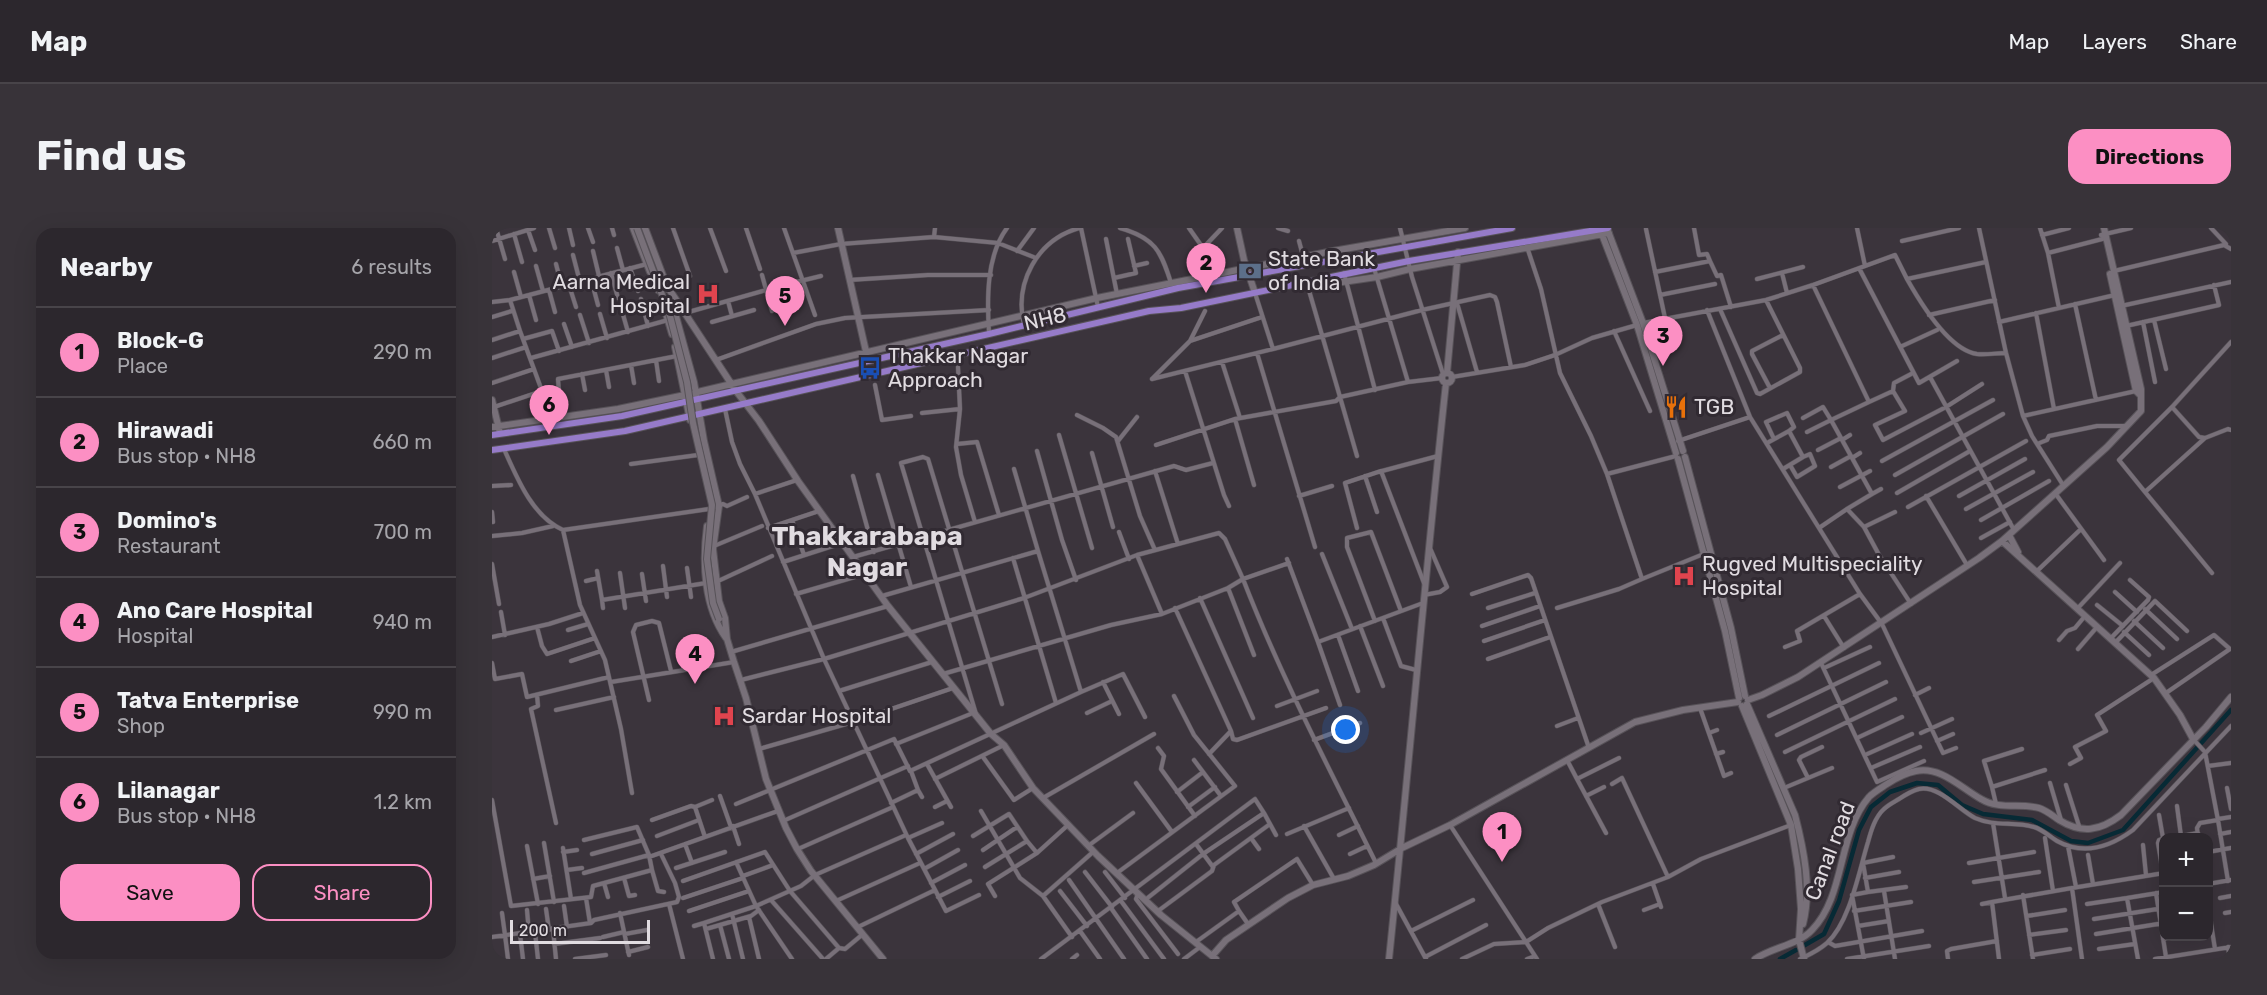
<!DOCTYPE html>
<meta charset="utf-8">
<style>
body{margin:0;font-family:Rubik,sans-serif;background:#383339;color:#f1f3f6}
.controls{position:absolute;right:18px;bottom:18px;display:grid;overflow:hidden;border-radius:12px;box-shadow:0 6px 24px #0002}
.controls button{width:54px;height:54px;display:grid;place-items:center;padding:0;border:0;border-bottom:2px solid #484449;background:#2c272d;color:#f1f3f6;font:30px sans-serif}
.scale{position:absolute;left:18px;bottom:15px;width:140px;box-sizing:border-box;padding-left:6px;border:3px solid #e1dce1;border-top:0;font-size:16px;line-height:21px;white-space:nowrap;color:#e1dce1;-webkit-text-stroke:4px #312a32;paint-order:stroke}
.you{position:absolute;left:854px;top:502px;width:21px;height:21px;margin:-15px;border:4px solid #fff;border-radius:50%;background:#1a73e8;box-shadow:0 0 0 9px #1a73e833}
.badge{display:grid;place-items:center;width:39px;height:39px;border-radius:50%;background:#fc8fc3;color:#111;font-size:20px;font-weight:700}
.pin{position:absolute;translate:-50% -50px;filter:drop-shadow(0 2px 3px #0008)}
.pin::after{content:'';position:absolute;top:32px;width:21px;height:18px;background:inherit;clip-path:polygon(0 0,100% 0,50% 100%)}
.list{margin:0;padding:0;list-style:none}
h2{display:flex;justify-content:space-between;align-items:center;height:78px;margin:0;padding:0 24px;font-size:26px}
h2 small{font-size:20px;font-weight:400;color:#a6a5aa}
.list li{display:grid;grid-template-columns:39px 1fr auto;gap:18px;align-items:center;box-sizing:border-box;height:90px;padding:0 24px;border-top:2px solid #484449}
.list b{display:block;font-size:22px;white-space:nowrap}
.list p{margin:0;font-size:20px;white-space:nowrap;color:#a6a5aa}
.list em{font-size:20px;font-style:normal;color:#a6a5aa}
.actions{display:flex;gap:12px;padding:18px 24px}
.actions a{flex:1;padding:14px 0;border:2px solid #fc8fc3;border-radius:18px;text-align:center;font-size:21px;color:#fc8fc3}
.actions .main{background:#fc8fc3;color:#111}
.map{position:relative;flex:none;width:1739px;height:731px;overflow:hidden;border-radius:18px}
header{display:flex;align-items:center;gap:36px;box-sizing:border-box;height:84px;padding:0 30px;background:#2c272d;border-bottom:2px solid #484449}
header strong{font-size:28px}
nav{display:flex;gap:33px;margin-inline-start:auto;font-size:21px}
.intro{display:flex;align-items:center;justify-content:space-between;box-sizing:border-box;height:144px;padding:0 36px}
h1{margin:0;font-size:42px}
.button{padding:15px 27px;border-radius:18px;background:#fc8fc3;color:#111;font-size:21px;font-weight:700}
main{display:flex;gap:36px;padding:0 36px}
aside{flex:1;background:#2c272d;border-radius:18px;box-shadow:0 6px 24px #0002}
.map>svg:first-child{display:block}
</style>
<header>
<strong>Map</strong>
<nav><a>Map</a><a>Layers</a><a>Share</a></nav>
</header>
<div class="intro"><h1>Find us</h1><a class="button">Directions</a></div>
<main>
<aside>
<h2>Nearby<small>6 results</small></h2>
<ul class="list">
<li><span class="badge">1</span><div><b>Block-G</b><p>Place</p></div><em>290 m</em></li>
<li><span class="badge">2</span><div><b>Hirawadi</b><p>Bus stop · NH8</p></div><em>660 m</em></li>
<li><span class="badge">3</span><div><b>Domino's</b><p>Restaurant</p></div><em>700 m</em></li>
<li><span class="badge">4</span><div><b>Ano Care Hospital</b><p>Hospital</p></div><em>940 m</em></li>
<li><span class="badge">5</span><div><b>Tatva Enterprise</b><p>Shop</p></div><em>990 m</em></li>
<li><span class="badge">6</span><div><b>Lilanagar</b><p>Bus stop · NH8</p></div><em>1.2 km</em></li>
</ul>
<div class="actions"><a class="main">Save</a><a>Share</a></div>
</aside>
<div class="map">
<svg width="1739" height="731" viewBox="0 0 1739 731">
<rect width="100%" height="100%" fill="#3b343c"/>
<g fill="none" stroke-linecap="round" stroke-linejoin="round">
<path stroke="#072a35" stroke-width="4.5" d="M1313 717 1332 706 1347 673 1367 602 1379 579 1398 564 1425 555 1446 557 1470 577 1491 586 1540 592 1579 613 1596 615 1631 602 1739 482
M1288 731 1304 722"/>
<g stroke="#575258" stroke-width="5">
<path id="street" d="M4 0 13 31
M57 0 63 20
M77 0 81 17
M96 0 101 14
M120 0 122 7
M181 0 198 48
M218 0 234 43
M254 0 268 41
M292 0 323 87
M589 0 606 79
M628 0C663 10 669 23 679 55
M697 0 711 20 730 0
M786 0 796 3
M908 0 920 49 951 146
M1202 0 1207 27 1215 26 1218 33
M1365 0 1373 38
M1487 0 1514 125 1531 188 1540 208 1571 257
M1548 0 1556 25
M1719 0 1734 16
M1154 1 1173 90
M36 2 43 22
M22 6 30 34
M1550 7 1577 0
M1609 7 1639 0
M442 9 443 0
M614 11 625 66
M0 13 42 0
M807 13 811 28
M1410 13 1467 0
M1035 19 1049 61 1068 145 1099 208 1115 246 1184 228
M125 20 131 42
M101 23 107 48
M525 23 542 0
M301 25 349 16 442 9 506 15 544 30
M81 27 88 54
M64 36 70 59
M44 38 51 63
M642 38 655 35
M138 40 146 63
M882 40 916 154
M1367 40 1427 155 1465 133
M1622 43 1732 17 1739 21
M22 44 29 69
M1163 44 1218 33 1225 48 1229 47 1239 79
M119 45 126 70
M852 45 883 162
M1290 45 1295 65
M270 47 280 83
M622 50 644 45 636 11
M99 51 106 77
M1265 51 1311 39
M1415 51C1428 74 1457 122 1485 126 1494 127 1505 125 1514 125
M357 52 436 47H499
M77 57 84 79
M292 57 329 48
M1321 57 1377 174 1401 163 1402 155 1421 145
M816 59 848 169 916 154 950 150
M57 62 63 84
M763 65 781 121 930 82 998 67 1003 69 1005 74 1019 139
M37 67 44 92
M1168 67 1223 56
M149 71 156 98
M18 72 28 103
M236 73 240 88
M0 74 18 72 155 36
M965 75 985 144
M128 76 136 104
M1583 76 1604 172
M1629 78 1739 54
M1567 80 1556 25 1614 10
M1228 81 1265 165 1268 166 1308 144V140L1274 72
M193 85 274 62
M1544 85 1562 181
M108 86 115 110
M88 87 97 115
M1437 87 1503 72
M0 89 20 83
M1662 92 1674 141
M220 94 262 82
M1507 94 1623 67
M1651 94 1663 154
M1151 95 1274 72 1321 57 1403 27 1415 51 1494 34
M72 96 80 119
M532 97C522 55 545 12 587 0
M1634 98 1727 77 1722 57
M1122 103 1158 183
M497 105C495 72 494 28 515 0
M31 111 60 103 67 123
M0 112 28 103 50 163 2 179
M698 113 770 89
M1408 119 1445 102
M765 125 823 319
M0 130 34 119
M39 130 176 92
M164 132 167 153
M224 132 324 96 353 90 497 82
M730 134 748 190
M139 137 142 155
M466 139 468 181 464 219 469 247 483 294
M114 142 117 159
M693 143 732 267 737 278
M90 146 93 162
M960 149 1033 137 1063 127 1100 110 1145 97
M1438 149 1522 302
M660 151 781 121
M660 151 698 113 713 83
M0 155 42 141
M383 157 390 192 419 188
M1278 160 1260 126V123L1291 107
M1401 163 1413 183 1383 197 1391 212 1454 179 1490 156
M67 165 66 151 185 128
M1680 179 1707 209 1713 210 1736 201 1739 202
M233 181 240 214 248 236 263 266 332 431 416 610 454 683 487 667
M430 185 468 181
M585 187 611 200 624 209 648 288 663 322
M1531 188 1644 163
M1258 189 1327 300 1355 281 1372 299 1386 325 1419 376
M1311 190 1331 179 1339 192 1315 204
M743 191 762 257
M567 207 600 320
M1713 210 1653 264 1720 345
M1282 211 1274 194 1295 185 1302 199 1297 203
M1350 212 1358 207
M626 213 645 189
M1186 213 1258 189 1215 82
M1275 215 1297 203 1311 229 1291 241
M465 216 485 214 507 287
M1545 216 1555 212 1557 208 1605 198H1635
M664 217 743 191 844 173 848 169 865 228
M12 221C25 250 40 288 71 302L217 281 231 276 235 278 255 269
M1326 222 1349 210
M545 223 570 312 584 352
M600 225 621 299
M1360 230 1368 225
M1390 233 1501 172
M139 236 206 227
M1298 237 1305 249 1323 238 1318 226 1311 229
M1339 239 1359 228
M663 243 686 316 727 305 733 311 751 351 797 335
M890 243 946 228
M1115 246 1150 351 1214 325
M386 247 419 359
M1403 247 1511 186
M361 248 382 324
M873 248 885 284
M0 258 19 257
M1348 259 1378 243
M1653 264 1627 232 1680 179 1739 114
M1405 265 1478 223
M1563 265 1612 332
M263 266 305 252
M1380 266 1389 261
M807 268 840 258
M1434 268 1475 337
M1467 268 1533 231
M1416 279 1534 213
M1355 281 1380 266 1339 192 1377 174
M1474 281 1541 244
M0 284 1 294
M300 292 312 327
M1489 292 1557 253
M1372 299 1403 284
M276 300 327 283
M865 300 853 255 889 243 932 355
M1327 300 1368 366 1390 396 1451 525 1464 520
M71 302 88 377 113 432 129 501 140 565
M627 304 637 331
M0 308 30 305 61 298
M1489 310 1518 294
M222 318 270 298
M830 326 860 401
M645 327 670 386
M361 329 682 238 694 242 721 235
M521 330 564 475
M795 331 826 414
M291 334 350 315
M0 336 7 376
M171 338 175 369
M195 340 199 369
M105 343 110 372
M1544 344 1589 301
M128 345 133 380
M150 346 154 373
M94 353 106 350
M224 354 280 328
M736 360 751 351C789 449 838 542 884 635
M1623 364 1645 384
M304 366 373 346
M980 366 1036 347 1039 350 1097 520
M932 367 948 364 955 359 938 320
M390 368 546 323 522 241
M708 370 761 490
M1605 377 1631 398
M111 380 110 372 214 355
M683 380 739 503
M996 380 1043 365
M1065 380 1127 361 1150 351
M1585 381 1628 335
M1653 381 1685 411
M9 384 13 407
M1332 388 1352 420
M891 390 909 438 924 442
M883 393 855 319V310L879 304 909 383
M1642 393 1671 420
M868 398 891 458
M990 398 1048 378
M45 399 50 418 55 426 103 410
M76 402 96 396
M1632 404 1657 427
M846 407 866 463
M0 409 57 396 91 385
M1619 410 1656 372 1657 369 1638 352
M1567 412 1575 403 1583 400 1593 388
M992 413 1053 392
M1624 414 1663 373 1695 403
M1293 419 1308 413 1305 403 1368 366
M1586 421 1605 399
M239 424 396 378
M996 431 1058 409
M79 433 109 423
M0 435 3 451 30 446 35 469 117 449
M1329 435 1385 554 1432 533
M1332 440 1378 419
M451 446 619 397 670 386 736 360 762 427
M1659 447 1722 407 1738 421
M249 452 332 431 532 370 645 327 686 316
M119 454 242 434
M611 454 627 486
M347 463 440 434
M589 464 631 446 653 489
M1674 465 1738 421
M45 467 46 478 39 481 64 595
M1423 467 1437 460
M157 472 141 404 144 397 160 393 167 395 179 443
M848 477 826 414 931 375
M785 478 825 463
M1208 480 1232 548 1239 545
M64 482 122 469
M595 485 620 473
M484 486 409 235 431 229 436 231 510 476
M1277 488 1387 435
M1065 498 1086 490
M1217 505 1225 502
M1429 505 1460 491
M1285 507 1394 454
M1365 510 1410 489
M1701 511 1713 524 1726 592 1708 595 1705 600 1706 610
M822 512 868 495
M1445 513 1461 506
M404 516 481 485
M666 520 672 528 669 541 703 588
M267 521 361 494 461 460
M1530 521 1492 533 1500 559 1553 542
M1293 524 1403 471
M717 526 739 503 741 511 745 512 834 480
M1224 526 1231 524
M1373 527 1420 506
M491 529 522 572 541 560
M702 532 729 568
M1075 532 1085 551 1127 530
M435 536 459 579
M1578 536 1589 530 1583 519 1614 503 1605 487 1662 450
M1716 538 1739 535
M1379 540 1428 519
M1316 550 1307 532 1309 529 1330 519
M443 551 512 517
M1085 551 1114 605
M644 555 680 604
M1558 555 1569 592
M1120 556 1130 550 1176 649
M1574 557 1588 601
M1500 559 1504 576
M1292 560 1340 540
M1735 560 1739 581
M426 562 430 569
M685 564 711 544
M228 568 239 599
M1094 568 1112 559
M551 570 662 506
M0 572 19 678 99 669 101 658 160 642 157 627 145 599 92 612
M399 575 426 562 419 543
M244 576 402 511 418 543 589 464 546 323
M1685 578 1689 608
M443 579 455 573
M696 579 723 559
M489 583 528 650 551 668 580 709
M772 585 784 607
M1667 587 1671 610
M1726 591 1739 589
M160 592 199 578 203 579
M1726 592 1736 653
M291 593 416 538
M1501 595 1513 670
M958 597 1034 714 1002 716 970 731
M241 598 247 616
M812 598 842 651
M795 606 857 580
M1728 606 1739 604
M847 607 866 598
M165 608 207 592
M481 608 517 586 535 613 493 639
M213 609 203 579 220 572
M416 610 450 595
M759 610 767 621
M1553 610 1561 663
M1678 610 1706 605
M535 613 545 625
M52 615 62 674
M193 616 200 635
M704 616 721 639
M1651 617 1654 647
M35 618 46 676
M596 618 641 585
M1576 618 1584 659
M71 620 79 671
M306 621 401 579
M491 622 525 599
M71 624 85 622
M1716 624 1739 620
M100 626 151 612
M424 626 461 606
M858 626 875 618
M1596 627 1601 656
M157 629 286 583
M244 634 264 678 300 731
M1371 635 1376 664 1414 659
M1371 635 1401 629
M1477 635 1542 624
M184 640 233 624
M432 641 466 622
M75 642 90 640
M160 642 166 663 172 664
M593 644 620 679
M613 644 633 670
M92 645 157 627
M625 645 743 558 702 507 682 468
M1671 645 1666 615 1667 612 1672 610
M251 648 281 637
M132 650 137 668 143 667
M1373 650 1407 644
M41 651 58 648
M577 652 632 731
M191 653 273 624 298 663 347 720 353 721 371 706
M1482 654 1547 644
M112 655 116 669
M439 655 473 637
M1161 656 1169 679
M1716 656 1739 652
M568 663 595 698
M1392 663 1403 731
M1664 665 1674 729
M646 666 644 671 686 726
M1531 667 1541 731
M503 668 496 656 545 625 576 597
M551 668 601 624
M446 669 478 653
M94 670 98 695
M191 670 251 650
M1728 670 1739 668
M279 672 331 731
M344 673 428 635
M629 673 672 731
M903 674 934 731
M177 676 191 731
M1106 676 1123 719
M1490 676 1500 674
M1595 676 1635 670
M1716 677 1723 721
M72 678 75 699
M619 680 655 731
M54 681 57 702
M35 682 37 705
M1152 682 1168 676
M197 683 257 663
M666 683 720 643 722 637 778 596
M747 683 742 674 805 631 821 657
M1362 683 1419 674
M10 685 13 707
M128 685 137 727
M1733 685 1739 684
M240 686 251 731
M1535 688 1573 682
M257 689 267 731
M1602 691 1672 680
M228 697 237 731
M202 698 212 695
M1366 698 1397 693
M366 699 443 662
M61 701 64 731
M214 701 259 688 267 682
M588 703 608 731
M919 703 981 672
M43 704 46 731
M28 706 31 731
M133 706 155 702
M1604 706 1672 695
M13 707 16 731
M1537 707 1574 702
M0 709 99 695 102 692 185 674 187 669 183 655 169 626
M111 709 132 704
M1671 711 1688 708
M704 714 747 683 756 696
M1336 714 1343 718 1430 703
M62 716 108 710
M1736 719 1738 731
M1607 721 1643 716
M136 724 156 719
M1540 727 1578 721
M933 729 994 697
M83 731 114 727
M221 731 212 695 264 678 309 658 323 647 414 607
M334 731 347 720
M549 731 763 571 772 585 711 626 653 672
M580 731 585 727
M692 731 708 719
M1035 731 1043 728
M1045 731 1034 714 1056 700 1110 674 1176 649 1209 631 1299 597
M1308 731C1317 727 1327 722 1335 715 1358 694 1367 643 1376 614 1379 603 1383 589 1392 581 1396 577 1402 574 1407 571 1413 567 1419 563 1427 561 1447 557 1467 582 1483 590 1503 599 1522 593 1542 599 1550 601 1558 609 1565 613 1592 628 1618 619 1641 602L1739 498
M1355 731 1437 718
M1372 731 1360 667 1376 664
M1456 731 1455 723 1459 721 1505 713
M1507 731 1500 674 1580 660
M1590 731 1580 660 1672 645
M1646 731 1635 670 1672 664
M1663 731 1739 719"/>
</g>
<g stroke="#575258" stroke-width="8">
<path id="secondary" d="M141 0 158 44
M153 0 176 61
M346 0 375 128
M745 0 752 32 763 65
M1116 3 1151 95 1191 223
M1109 4 1145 97 1184 225
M1618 46 1644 163 1648 167
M816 59 885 49 918 41 1117 5
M166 62 175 58 244 163 267 193 306 253 396 378 499 506 512 517 541 560 606 628 669 687 724 731
M179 70 202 154 212 213 227 278 221 321 227 373 233 390 235 411 242 434 254 470 274 551 294 600 305 621 319 643 391 731
M172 79 180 106
M183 119 198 192
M955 145 966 24
M950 150a5 5 0 1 1 10 0a5 5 0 1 1-10 0Z
M0 172 8 205
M0 199 126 181 193 167 605 70 841 23 973 0
M1193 229 1239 400 1253 468
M1186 231 1233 403 1247 470
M215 298C210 335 212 379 234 410
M1517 307 1526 324
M1510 313 1662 450 1688 487 1701 511
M1256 472 1270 467 1306 449 1487 330 1510 313 1615 219 1649 183V161L1612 0
M1255 476 1303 587C1312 622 1320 661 1311 696
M1250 478 1299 597 1306 641 1309 681 1307 712 1312 731
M720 728 734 712 796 670 821 657 856 648 882 637 910 620 958 597 1143 494 1191 482 1246 474
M897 731C917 539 933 347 954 155
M1263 731C1281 719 1306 717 1320 702 1354 667 1345 606 1377 569 1382 564 1389 560 1395 556 1404 550 1413 545 1424 543 1449 538 1469 560 1489 571 1507 582 1528 575 1547 580 1554 582 1561 588 1567 592 1590 606 1608 603 1629 587L1714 499 1739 469"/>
</g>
<g stroke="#575258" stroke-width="8">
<path id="primary" d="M0 207 130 188 497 106 686 60 1020 0
M0 222 133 203 657 83 689 80 917 33 1116 0"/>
</g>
<use href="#street" stroke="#787079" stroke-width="4"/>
<use href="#secondary" stroke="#787079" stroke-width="6"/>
<use href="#primary" stroke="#967bc9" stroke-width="6"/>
<g stroke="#575258" stroke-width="8" stroke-linecap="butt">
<path id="secondary-bridge" d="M145 0 178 88 195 154 201 195 220 277 215 331 221 375 227 391"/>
</g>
<use href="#secondary-bridge" stroke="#787079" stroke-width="6"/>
</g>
<defs>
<g id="bank-bare" transform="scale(1.8)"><path d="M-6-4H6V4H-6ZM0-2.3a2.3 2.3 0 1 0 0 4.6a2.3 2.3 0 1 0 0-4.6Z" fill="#5c6f8a" stroke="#312a32" stroke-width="2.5" paint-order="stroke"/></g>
<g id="hospital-bare" transform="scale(1.8)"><path d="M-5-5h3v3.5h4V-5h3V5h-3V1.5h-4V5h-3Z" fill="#e0444e" stroke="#312a32" stroke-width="2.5" paint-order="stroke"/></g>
<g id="bus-bare" transform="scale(1.8)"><path d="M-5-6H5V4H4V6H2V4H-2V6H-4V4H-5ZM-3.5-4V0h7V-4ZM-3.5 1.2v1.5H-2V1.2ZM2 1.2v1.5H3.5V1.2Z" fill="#1a4fb4" stroke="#312a32" stroke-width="2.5" paint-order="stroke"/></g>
<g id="restaurant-bare" transform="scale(1.8)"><path d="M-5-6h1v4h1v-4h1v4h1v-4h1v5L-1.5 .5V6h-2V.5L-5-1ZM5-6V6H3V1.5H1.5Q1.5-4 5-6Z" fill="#e8710a" stroke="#312a32" stroke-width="2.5" paint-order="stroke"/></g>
</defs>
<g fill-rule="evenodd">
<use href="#bank-bare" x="758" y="43"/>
<use href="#hospital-bare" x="216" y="66"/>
<use href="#bus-bare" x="378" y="140"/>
<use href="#restaurant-bare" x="1184" y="179"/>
<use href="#hospital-bare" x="1192" y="348"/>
<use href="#hospital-bare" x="232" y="488"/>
</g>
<g text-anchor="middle" stroke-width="6" stroke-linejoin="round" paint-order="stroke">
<g font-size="21" fill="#e1dce1" stroke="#312a32" text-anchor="start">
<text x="776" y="38">State Bank<tspan x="776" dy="24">of India</tspan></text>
<text x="198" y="61" text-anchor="end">Aarna Medical<tspan x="198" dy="24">Hospital</tspan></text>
<text x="396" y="135">Thakkar Nagar<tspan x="396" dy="24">Approach</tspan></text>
<text x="1202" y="186">TGB</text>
<text x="1210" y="343">Rugved Multispeciality<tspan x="1210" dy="24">Hospital</tspan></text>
<text x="250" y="495">Sardar Hospital</text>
</g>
<g font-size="21" fill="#e1dce1" stroke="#312a32">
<text transform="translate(553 91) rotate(-13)" y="7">NH8</text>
<text transform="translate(1338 623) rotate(-69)" y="7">Canal road</text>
</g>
<g font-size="27" font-weight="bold" fill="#e1dce1" stroke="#312a32">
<text x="375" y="317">Thakkarabapa<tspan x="375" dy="31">Nagar</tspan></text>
</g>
</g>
</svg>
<div class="controls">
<button>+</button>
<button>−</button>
</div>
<div class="scale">200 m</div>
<div class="you"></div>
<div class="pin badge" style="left:1010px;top:634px">1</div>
<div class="pin badge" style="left:714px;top:65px">2</div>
<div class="pin badge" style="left:1171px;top:138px">3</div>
<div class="pin badge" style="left:203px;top:456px">4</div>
<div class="pin badge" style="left:293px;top:98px">5</div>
<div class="pin badge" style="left:57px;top:207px">6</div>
</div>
</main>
